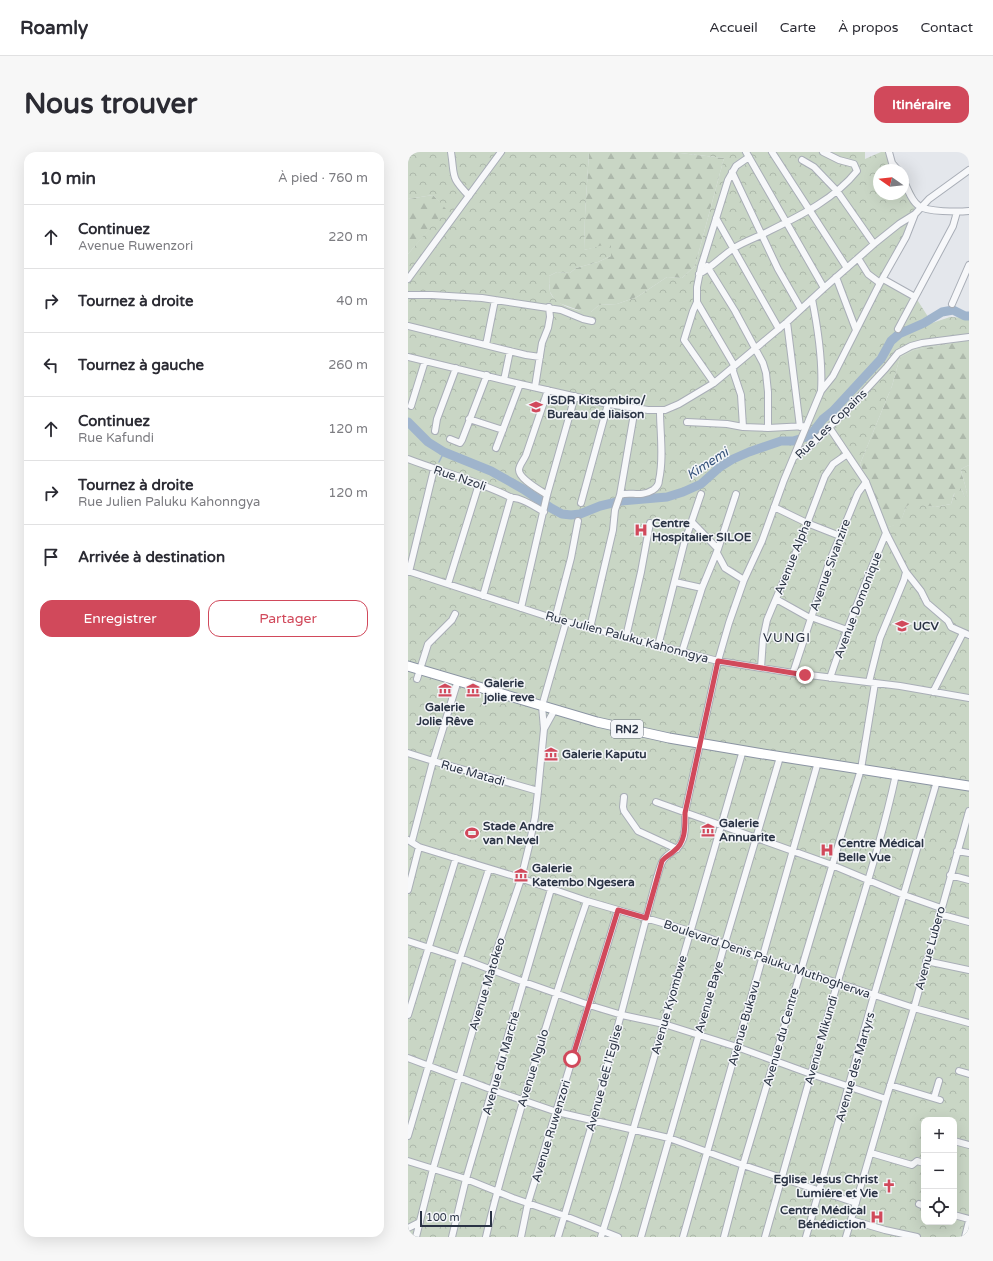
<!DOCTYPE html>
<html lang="fr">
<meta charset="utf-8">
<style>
body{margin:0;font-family:"Varela Round",sans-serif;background:#f7f7f7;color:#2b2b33}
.controls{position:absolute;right:12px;bottom:12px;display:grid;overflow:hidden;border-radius:8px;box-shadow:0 4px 16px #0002}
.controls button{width:36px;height:36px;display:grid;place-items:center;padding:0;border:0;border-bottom:1px solid #e1e1e2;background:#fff;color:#2b2b33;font:20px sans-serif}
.compass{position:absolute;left:465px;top:12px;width:36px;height:36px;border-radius:50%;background:#fff;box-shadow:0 4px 16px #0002;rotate:284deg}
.scale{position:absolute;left:12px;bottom:10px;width:72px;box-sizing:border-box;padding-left:4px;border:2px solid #2b3445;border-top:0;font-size:11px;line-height:14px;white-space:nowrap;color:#2b3445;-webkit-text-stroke:3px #f4f6f9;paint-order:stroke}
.stop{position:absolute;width:12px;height:12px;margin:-9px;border:3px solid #d1495b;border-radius:50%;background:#fff}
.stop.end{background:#d1495b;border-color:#fff;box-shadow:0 1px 4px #0008}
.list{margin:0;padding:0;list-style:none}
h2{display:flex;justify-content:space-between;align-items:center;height:52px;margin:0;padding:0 16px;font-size:17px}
h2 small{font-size:13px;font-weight:400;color:#7c7c81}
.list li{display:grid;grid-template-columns:26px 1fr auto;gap:12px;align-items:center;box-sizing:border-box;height:64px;padding:0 16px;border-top:1px solid #e1e1e2}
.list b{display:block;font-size:15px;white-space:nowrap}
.list p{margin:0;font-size:13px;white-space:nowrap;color:#7c7c81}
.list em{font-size:13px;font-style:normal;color:#7c7c81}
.actions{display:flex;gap:8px;padding:12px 16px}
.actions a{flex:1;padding:9px 0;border:1px solid #d1495b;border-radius:12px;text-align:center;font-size:14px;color:#d1495b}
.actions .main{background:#d1495b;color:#fff}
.icon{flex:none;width:22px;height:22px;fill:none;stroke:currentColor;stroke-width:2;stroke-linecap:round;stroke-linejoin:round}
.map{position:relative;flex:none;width:561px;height:1085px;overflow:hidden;border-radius:12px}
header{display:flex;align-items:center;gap:24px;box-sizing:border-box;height:56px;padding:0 20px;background:#fff;border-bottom:1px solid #e1e1e2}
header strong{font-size:19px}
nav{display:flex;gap:22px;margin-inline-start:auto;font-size:14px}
.intro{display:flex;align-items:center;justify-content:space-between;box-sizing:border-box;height:96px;padding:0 24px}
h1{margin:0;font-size:28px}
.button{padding:10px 18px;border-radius:12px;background:#d1495b;color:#fff;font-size:14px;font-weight:700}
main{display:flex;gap:24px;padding:0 24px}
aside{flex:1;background:#fff;border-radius:12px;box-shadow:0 4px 16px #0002}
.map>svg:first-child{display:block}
</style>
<header>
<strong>Roamly</strong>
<nav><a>Accueil</a><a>Carte</a><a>À propos</a><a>Contact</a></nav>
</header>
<div class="intro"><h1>Nous trouver</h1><a class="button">Itinéraire</a></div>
<main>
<aside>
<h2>10 min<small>À pied · 760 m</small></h2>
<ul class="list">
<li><svg class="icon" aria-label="ahead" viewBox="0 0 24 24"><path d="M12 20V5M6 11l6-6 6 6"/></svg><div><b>Continuez</b><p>Avenue Ruwenzori</p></div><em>220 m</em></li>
<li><svg class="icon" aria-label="right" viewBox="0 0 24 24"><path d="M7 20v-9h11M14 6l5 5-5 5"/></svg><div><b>Tournez à droite</b></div><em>40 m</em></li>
<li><svg class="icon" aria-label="left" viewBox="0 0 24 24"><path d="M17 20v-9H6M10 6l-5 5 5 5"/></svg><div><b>Tournez à gauche</b></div><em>260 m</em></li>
<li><svg class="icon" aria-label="ahead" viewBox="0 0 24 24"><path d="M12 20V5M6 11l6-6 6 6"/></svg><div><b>Continuez</b><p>Rue Kafundi</p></div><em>120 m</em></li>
<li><svg class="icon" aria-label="right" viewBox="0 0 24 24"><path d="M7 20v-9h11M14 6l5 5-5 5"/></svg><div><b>Tournez à droite</b><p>Rue Julien Paluku Kahonngya</p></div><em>120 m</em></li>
<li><svg class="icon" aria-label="arrive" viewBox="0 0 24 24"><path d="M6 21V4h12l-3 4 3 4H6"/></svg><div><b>Arrivée à destination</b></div></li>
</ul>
<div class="actions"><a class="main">Enregistrer</a><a>Partager</a></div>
</aside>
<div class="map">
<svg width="561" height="1085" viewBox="0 0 561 1085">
<defs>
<pattern id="forest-firs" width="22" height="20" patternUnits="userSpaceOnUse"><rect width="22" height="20" fill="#c9d6c5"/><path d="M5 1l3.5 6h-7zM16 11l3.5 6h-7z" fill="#adb8ab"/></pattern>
<pattern id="park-crowns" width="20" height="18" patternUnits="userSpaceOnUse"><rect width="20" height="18" fill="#c9d6c5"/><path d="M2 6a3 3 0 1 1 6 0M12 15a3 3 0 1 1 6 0" fill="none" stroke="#adb8ab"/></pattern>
</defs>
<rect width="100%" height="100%" fill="#e4e7ec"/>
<path fill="url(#forest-firs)" d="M181 0H263L316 6 287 114 274 126 259 125 229 145 209 152 191 153 183 160H176L148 150 142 140 141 124 149 120 162 121 168 116 190 110 203 104V92L176 98 177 63Z
M25 43 39 57 0 102V47Z
M561 188V313L553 317C554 326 560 338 559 345H557L553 336 546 342 543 352 527 355 503 352 498 355 492 372 480 375 452 312 484 234 492 205 506 198Z"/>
<path fill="url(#park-crowns)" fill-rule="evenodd" d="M0 0H181L177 63 176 98 203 91V104L190 110 168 116 162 121 149 120 141 124C142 129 141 135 142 140 146 153 171 160 183 160L191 153 209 152 229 145 259 125 274 126 287 114 316 6 263 0H457V7L473 0H482L493 18H471V42H495V22C499 30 506 39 508 47 512 59 479 114 472 127L508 146 524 171 542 165 561 166V188L506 198 492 205 484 234 452 312 480 375 492 371 498 355 503 351 527 355 543 352 549 334 553 336 557 345H559C560 339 554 325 553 317L561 313V1085H0V102L38 57 25 43 0 47ZM516 968H546V1070H516Z"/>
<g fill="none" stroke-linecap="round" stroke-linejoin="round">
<path stroke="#9fb4cc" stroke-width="1.5" d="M31 310 36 300"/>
<path stroke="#9fb4cc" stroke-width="9" d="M0 270 20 290 36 300 83 319 115 337 143 356 154 362 163 363 172 362 192 354 213 349 259 345 275 340 293 332 312 315 325 307 341 300 373 289H385L402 284 415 267 425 259 473 207 483 189 491 182 516 171 534 160 545 158 557 164H561"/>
<g stroke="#a9aeb7" stroke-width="8">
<path id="minor" d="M43 0C47 26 42 24 61 44
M338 0 416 136
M364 0 439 116
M481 0 484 11 490 18
M394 8 406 15 429 39 466 92
M324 20 370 117 393 157
M495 27C499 35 503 49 511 54 519 60 550 60 561 59
M308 66 371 177
M450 106 460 122 472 131
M299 114 327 159 355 211 358 221 360 240V276
M291 122C304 115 314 104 326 96 334 91 344 87 353 83 387 66 425 49 449 19L446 12 431 8 415 0
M428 125 448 178
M0 127 93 0
M475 127 507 145
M0 143H24L74 146 153 158 175 167 184 169
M404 147C410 177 415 208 413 239
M289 150 285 159 276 188 306 231
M544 152 561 113
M379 170 392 275
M0 174 118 203 132 205
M490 177 545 74 549 60
M78 193 87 148
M0 205 112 232 200 252 240 258H257L271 252 306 231 379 170 416 136 466 92 491 72 507 62
M96 228 102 199
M127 235 134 191 140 176 142 165 141 155
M3 254 17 209
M61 267 95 278
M279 270 319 272 335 275 360 276 398 274
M335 275 333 243 325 219 326 213 289 150V135L293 115 320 28 328 14 341 5
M421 275 458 330 478 381 498 420 513 439 519 451 540 469 543 475 561 483
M27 279 29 267 48 216
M42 287 52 291 54 288 79 223
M88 296 112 232
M386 305 403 293 441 256 478 216 490 201 503 194 514 191 561 185
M0 307C34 320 70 329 102 345 105 346 108 346 111 347 120 350 128 355 136 360
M139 343C132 338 111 327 111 318 111 313 116 308 118 303L140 238
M212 343C223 339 232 346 245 338 248 336 251 332 251 328 256 306 252 281 252 259
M173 351 200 252
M366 355 399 371 432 384
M284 370 310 397
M309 401 317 416 336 428
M0 419 147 467 310 509 385 521 492 534 561 546
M1 420 26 317
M267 430 294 436
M40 432 71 332
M75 444 103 345
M368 447 402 466
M113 456 139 343 167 244
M403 465 439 478
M147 467 163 406 170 369
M182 476 205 378 207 358 212 343 227 256
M218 485 233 420 242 371
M250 494 276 392 293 342
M274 500 294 436 310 397 328 342
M353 516 355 487 359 468 364 456 391 393 417 324 425 312 438 303
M385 521 421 411 450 341 458 330
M422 526C438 477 458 429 478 381
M9 527 20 492 44 468 47 462
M461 530 472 486 496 428 498 420
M525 540 555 481
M136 577 147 557
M0 601 25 609 130 639
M216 645 215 655 216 659 230 679 269 697
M248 650 424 713 496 743 533 756
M0 688 11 695 106 724 179 749 282 779 354 806 506 856 561 871
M4 689 25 609 50 528
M549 699 561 701
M542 723 561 728
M0 738 11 695
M531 762 561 770
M0 789 52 806 116 830 181 853 214 863 256 872 329 895 403 922 478 947
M518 809 561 818
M0 863 48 706
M0 906 85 938 149 960 261 986 335 1013 448 1051
M551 919 561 922
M482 933 532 948
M526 946 531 929
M0 984 52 806 81 717
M546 989 561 993
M463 1001 504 1013 509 1009 516 1011
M0 1009 58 1027 105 1046 157 1064 210 1085
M511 1052 516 1054
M546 1063 561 1067
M443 1068 477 1078 509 1085
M0 1076 12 1070
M8 1085 25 1017 82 818 113 727 121 694 127 665 130 639 136 577 134 554 158 470
M44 1085 58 1027 143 737
M78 1085C89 1036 104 988 118 939 138 875 157 812 179 749
M113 1085 120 1051 210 758
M150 1085 185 969 249 725C251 720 252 712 256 707 262 699 270 700 275 687 278 679 277 669 277 661L310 509 321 471 336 428 354 389 376 328 413 239 425 224 472 131 498 85 507 62 521 47 561 18
M193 1085 208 1037 335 598
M233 1085 317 791 372 605
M275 1085 410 610
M316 1085 335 1013 453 617 467 531
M357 1085C381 1000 405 914 430 829 450 760 473 692 488 622
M398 1085 466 843 529 629
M438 1085 478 947 506 856 561 659
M557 1085 561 1069"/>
</g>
<g stroke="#8b94a3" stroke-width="11">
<path id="highway" d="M0 514 189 570 261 586 349 601 561 634"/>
</g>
<use href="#minor" stroke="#f7f8fa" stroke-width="6"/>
<use href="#highway" stroke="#fff" stroke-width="9"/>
</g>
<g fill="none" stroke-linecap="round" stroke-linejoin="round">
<path stroke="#d1495b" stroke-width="5" d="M164 907 210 758 238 766 254 709C258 704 262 703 266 699 278 690 277 674 277 661L310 509 397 523"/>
</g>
<defs>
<g id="university-bare" transform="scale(1.08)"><path d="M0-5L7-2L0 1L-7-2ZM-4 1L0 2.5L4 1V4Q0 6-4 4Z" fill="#d1495b" stroke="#f4f6f9" stroke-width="2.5" paint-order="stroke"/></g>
<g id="hospital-bare" transform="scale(1.08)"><path d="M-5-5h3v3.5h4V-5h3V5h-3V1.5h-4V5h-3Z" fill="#d1495b" stroke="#f4f6f9" stroke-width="2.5" paint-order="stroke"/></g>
<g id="museum-bare" transform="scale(1.08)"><path d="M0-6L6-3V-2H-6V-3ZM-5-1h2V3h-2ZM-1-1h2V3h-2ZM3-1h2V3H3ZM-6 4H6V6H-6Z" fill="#d1495b" stroke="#f4f6f9" stroke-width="2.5" paint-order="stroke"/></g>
<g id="stadium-bare" transform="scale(1.08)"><path d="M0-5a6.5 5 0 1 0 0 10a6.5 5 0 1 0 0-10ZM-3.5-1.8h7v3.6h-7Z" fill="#d1495b" stroke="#f4f6f9" stroke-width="2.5" paint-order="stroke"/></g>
<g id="church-bare" transform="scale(1.08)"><path d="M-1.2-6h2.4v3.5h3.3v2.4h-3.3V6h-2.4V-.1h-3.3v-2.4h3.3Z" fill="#d1495b" stroke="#f4f6f9" stroke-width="2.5" paint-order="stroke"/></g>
</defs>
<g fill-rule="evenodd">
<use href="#university-bare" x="128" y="255"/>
<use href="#hospital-bare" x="233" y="378"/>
<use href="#university-bare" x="494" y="474"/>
<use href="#museum-bare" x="37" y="538"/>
<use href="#museum-bare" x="65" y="538"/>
<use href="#museum-bare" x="143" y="602"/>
<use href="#museum-bare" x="300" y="678"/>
<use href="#stadium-bare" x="64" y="681"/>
<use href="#hospital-bare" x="419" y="698"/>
<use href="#museum-bare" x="113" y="723"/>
<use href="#church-bare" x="481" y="1034"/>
<use href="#hospital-bare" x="469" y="1065"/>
</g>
<g text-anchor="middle" stroke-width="3" stroke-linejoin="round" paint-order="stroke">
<rect fill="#f4f6f9" stroke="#676e7b" stroke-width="1" x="203" y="568" width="32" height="18" rx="3"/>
<g font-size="11" font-weight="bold" fill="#2b3445">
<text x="219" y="581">RN2</text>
</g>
<g font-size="12" font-weight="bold" fill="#2b3445" stroke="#f4f6f9" text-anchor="start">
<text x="139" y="252">ISDR Kitsombiro/<tspan x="139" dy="14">Bureau de liaison</tspan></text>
<text x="244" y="375">Centre<tspan x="244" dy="14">Hospitalier SILOE</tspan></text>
<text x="505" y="478">UCV</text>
<text x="76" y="535">Galerie<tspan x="76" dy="14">jolie reve</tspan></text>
<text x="37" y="559" text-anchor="middle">Galerie<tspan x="37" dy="14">Jolie Rêve</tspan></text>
<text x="154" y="606">Galerie Kaputu</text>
<text x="311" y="675">Galerie<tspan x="311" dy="14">Annuarite</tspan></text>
<text x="75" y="678">Stade Andre<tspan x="75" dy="14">van Nevel</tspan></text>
<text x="430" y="695">Centre Médical<tspan x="430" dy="14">Belle Vue</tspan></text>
<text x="124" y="720">Galerie<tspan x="124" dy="14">Katembo Ngesera</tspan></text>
<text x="470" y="1031" text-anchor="end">Eglise Jesus Christ<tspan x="470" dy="14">Lumiére et Vie</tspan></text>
<text x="458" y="1062" text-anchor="end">Centre Médical<tspan x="458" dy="14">Bénédiction</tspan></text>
</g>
<g font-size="12" fill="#2b3445" stroke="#f4f6f9">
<text transform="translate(423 272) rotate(-44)" y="4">Rue Les Copains</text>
<text transform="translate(52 326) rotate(19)" y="4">Rue Nzoli</text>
<text transform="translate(385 405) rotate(-68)" y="4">Avenue Alpha</text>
<text transform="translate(422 413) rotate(-70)" y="4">Avenue Sivanzire</text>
<text transform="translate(450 453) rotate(-69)" y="4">Avenue Domonique</text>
<text transform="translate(219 485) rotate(15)" y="4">Rue Julien Paluku Kahonngya</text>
<text transform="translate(65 621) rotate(16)" y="4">Rue Matadi</text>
<text transform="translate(522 796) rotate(-75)" y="4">Avenue Lubero</text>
<text transform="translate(359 807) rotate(19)" y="4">Boulevard Denis Paluku Muthogherwa</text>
<text transform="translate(79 832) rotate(-73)" y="4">Avenue Matokeo</text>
<text transform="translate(301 845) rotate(-74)" y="4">Avenue Baye</text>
<text transform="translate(261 853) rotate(-74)" y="4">Avenue Kyombwe</text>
<text transform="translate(336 871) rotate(-74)" y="4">Avenue Bukavu</text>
<text transform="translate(373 885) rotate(-74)" y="4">Avenue du Centre</text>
<text transform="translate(413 888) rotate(-74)" y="4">Avenue Mikundi</text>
<text transform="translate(93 911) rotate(-74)" y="4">Avenue du Marché</text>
<text transform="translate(447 915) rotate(-74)" y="4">Avenue des Martyrs</text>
<text transform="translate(125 916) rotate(-73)" y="4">Avenue Ngulo</text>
<text transform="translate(196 926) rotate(-75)" y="4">Avenue deE l'Eglise</text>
<text transform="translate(143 979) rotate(-73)" y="4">Avenue Ruwenzori</text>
</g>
<g font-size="13" font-style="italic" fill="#34527a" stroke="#f4f6f9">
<text transform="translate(299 311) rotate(-33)" y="5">Kimemi</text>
</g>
<g font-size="13" letter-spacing="1" fill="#1d2536" stroke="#f4f6f9">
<text x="379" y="490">VUNGI</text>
</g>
</g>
</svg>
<div class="controls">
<button>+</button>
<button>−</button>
<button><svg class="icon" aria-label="locate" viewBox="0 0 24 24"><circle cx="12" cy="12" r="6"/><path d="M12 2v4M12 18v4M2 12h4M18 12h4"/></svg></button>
</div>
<svg class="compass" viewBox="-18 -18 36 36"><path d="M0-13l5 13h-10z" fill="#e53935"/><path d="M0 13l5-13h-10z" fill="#7c7c81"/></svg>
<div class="scale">100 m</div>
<div class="stop" style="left:164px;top:907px"></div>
<div class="stop end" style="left:397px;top:523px"></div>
</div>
</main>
